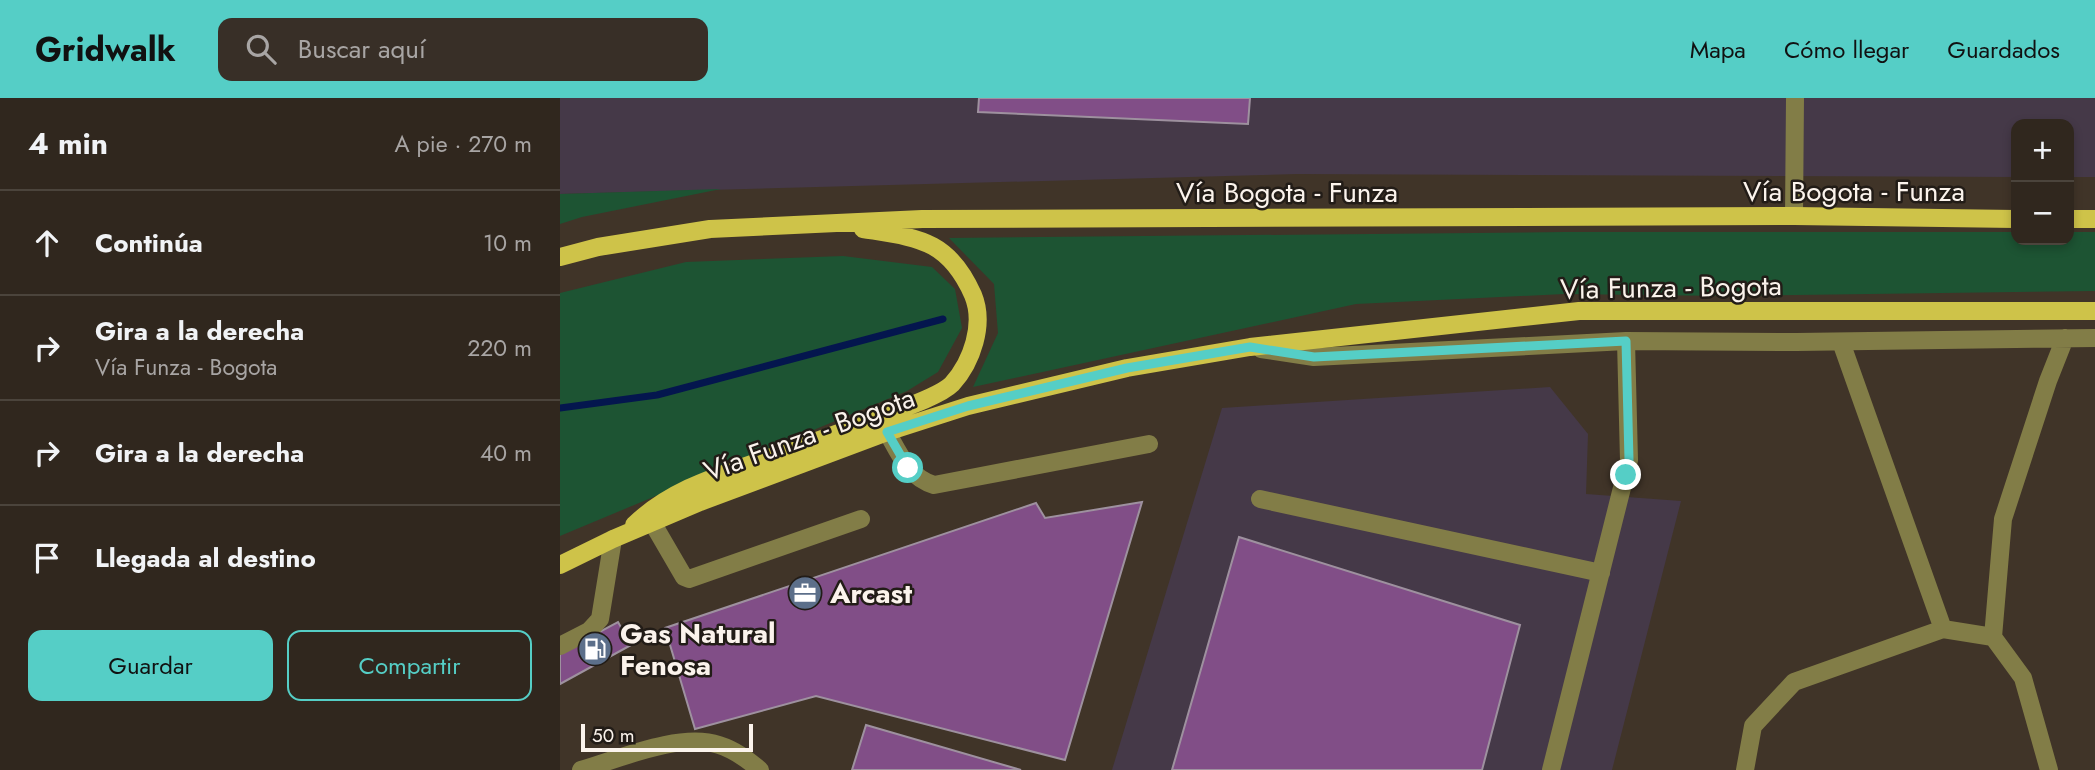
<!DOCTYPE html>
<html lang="es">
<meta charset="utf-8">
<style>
body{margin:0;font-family:Jost,sans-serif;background:#382f27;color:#f1f3f6}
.controls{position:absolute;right:21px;top:21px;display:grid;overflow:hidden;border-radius:14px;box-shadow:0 4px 10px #0003}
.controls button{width:63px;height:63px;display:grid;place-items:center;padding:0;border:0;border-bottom:2px solid #4b443c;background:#30271e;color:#f1f3f6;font:35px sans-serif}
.scale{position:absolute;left:21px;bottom:18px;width:172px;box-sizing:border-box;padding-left:7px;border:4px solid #fbf3ec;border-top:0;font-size:19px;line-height:24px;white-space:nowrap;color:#fbf3ec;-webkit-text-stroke:5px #221c17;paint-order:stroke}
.stop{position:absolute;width:21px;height:21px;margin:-16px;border:5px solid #55cec6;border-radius:50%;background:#fff}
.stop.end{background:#55cec6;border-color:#fff;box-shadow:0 2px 7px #0008}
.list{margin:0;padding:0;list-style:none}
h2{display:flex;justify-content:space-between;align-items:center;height:91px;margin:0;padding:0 28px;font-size:30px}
h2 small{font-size:23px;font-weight:400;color:#a8a5a4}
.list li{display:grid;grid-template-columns:46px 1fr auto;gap:21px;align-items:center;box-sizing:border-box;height:105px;padding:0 28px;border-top:2px solid #4b443c}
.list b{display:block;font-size:26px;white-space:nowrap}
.list p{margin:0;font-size:23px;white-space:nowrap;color:#a8a5a4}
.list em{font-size:23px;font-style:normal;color:#a8a5a4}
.actions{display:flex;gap:14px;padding:21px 28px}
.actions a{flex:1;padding:16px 0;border:2px solid #55cec6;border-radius:14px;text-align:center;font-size:24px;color:#55cec6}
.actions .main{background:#55cec6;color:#111}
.icon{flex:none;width:38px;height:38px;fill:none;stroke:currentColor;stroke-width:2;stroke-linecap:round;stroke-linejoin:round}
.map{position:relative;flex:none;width:1535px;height:672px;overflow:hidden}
header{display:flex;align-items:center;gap:42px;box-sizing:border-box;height:98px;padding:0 35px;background:#55cec6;color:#111}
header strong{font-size:33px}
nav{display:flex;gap:38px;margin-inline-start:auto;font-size:24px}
.search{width:490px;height:63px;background:#382f27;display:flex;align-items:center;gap:18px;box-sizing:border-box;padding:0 24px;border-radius:14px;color:#a8a5a4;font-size:26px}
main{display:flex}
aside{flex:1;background:#30271e}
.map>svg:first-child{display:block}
</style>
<header>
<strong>Gridwalk</strong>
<div class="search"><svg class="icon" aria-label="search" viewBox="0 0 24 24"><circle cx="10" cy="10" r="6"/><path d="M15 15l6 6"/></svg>Buscar aquí</div>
<nav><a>Mapa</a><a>Cómo llegar</a><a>Guardados</a></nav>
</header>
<main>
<aside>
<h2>4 min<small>A pie · 270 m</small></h2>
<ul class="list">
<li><svg class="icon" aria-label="ahead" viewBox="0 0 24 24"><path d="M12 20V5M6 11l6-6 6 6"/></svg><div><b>Continúa</b></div><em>10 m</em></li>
<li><svg class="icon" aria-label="right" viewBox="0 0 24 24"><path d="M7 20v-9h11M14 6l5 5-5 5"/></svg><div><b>Gira a la derecha</b><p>Vía Funza - Bogota</p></div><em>220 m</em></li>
<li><svg class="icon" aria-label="right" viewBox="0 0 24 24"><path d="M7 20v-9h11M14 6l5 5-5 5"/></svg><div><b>Gira a la derecha</b></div><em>40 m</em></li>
<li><svg class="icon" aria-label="arrive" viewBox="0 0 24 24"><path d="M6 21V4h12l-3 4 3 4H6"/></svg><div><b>Llegada al destino</b></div></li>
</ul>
<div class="actions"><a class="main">Guardar</a><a>Compartir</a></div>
</aside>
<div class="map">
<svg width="1535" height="672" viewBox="0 0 1535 672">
<rect width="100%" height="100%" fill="#403428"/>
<path fill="#453948" d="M0 0H1535V79H1509V26H1456V79L737 76 0 96Z
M990 289 1028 336 1026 396 1121 403 1052 672H552L662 310Z"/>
<path fill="#1d5433" d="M161 91 22 119 0 126V96Z
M1006 134H1456V142H1509V134H1535V193L1166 198 1004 196 796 206 413 289 438 235 434 186 389 140Z
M283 158 372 169 395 191 402 230 378 274 347 293 0 438V195L126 164Z"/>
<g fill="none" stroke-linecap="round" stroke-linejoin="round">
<path stroke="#04164e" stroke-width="7" d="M0 310 97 297 383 221"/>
</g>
<path fill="#814e87" stroke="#9e919f" stroke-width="2" d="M419 0H690L688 26 418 14Z
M582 404 505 662 256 598 135 631 105 530 476 405 485 420Z
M679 439 960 527 922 672H612Z
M58 524 71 547 0 586V555Z
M306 627 461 672H292Z"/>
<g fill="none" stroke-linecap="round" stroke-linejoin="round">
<path stroke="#827d47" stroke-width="18" d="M1234 118 1235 0
M1281 244 1383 531
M701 251 754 259 1066 243 1236 244 1535 240
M327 334C339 355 349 380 374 387L589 346
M700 401 1041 475
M92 424 124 479 129 481 301 421
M1433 539 1443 421 1488 283 1505 240
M0 548 29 533 40 521 53 441
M21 672C59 661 120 634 159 647 175 652 187 661 200 672
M991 672 1069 362 1066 243
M1185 672 1193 628 1234 584 1383 531 1433 539 1463 580 1489 672"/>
<path stroke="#cec349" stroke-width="18" d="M1509 121H1535
M0 159 38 149 150 131 362 121 1234 118 1456 121
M74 427C109 393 154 379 200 363 242 348 284 334 325 317 341 311 380 298 392 286 412 264 425 226 413 197 388 141 358 140 303 131
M0 467 53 441 140 404 327 334 408 308 567 270 690 249 1019 213H1535"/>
</g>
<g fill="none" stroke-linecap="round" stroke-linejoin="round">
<path stroke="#55cec6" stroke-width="9" d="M348 370 327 334 408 308 567 270 690 249 754 259 1066 243 1069 362 1066 377"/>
</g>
<defs>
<g id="office-disc" transform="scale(1.75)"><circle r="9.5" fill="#5c6f8a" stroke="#221c17"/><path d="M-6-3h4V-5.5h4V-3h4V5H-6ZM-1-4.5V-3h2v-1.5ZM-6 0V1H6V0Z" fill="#fff"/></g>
<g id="fuel-disc" transform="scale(1.75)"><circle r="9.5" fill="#5c6f8a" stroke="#221c17"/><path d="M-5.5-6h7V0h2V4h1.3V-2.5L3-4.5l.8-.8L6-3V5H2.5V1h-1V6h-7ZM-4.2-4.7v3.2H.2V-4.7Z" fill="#fff"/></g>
</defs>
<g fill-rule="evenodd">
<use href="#office-disc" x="245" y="495"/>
<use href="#fuel-disc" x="35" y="551"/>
</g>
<g text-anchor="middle" stroke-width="5" stroke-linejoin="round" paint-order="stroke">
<g font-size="28" fill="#fbf3ec" stroke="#221c17">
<text x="1294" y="103">Vía Bogota - Funza</text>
<text x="727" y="104">Vía Bogota - Funza</text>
<text transform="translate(1111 189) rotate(-1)" y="10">Vía Funza - Bogota</text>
<text transform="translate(249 336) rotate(-20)" y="10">Vía Funza - Bogota</text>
</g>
<g font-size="28" font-weight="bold" fill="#fbf3ec" stroke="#221c17" text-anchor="start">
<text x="270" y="505">Arcast</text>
<text x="60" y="545">Gas Natural<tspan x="60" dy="32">Fenosa</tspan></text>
</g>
</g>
</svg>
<div class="controls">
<button>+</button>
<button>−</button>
</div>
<div class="scale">50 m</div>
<div class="stop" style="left:348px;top:370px"></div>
<div class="stop end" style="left:1066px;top:377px"></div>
</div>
</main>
